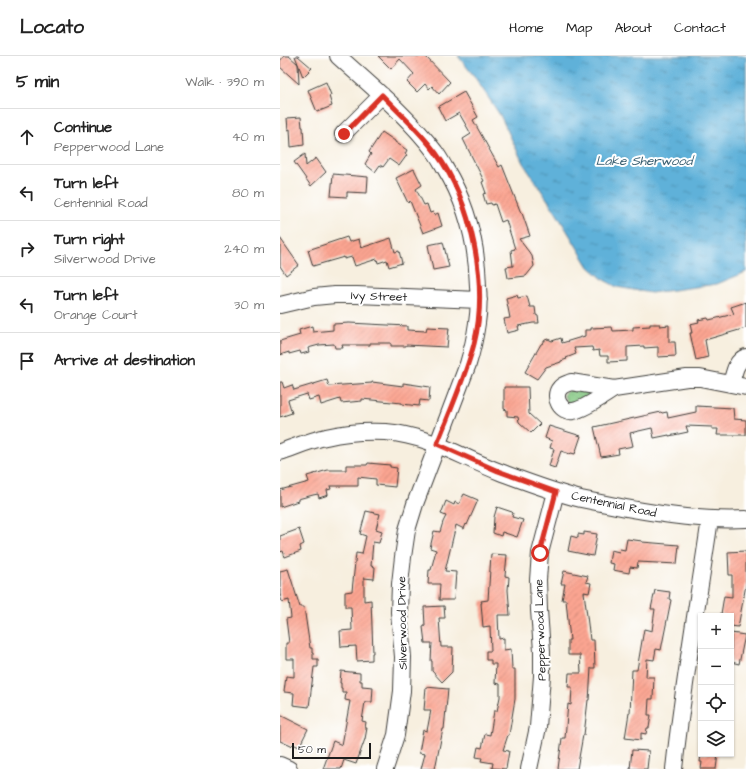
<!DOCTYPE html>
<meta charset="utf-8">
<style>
body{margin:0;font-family:"Architects Daughter",sans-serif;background:#f6f6f6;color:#222}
.controls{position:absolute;right:12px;bottom:12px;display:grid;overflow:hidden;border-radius:0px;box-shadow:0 1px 3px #0004}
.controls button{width:36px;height:36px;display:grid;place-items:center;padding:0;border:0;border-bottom:1px solid #e0e0e0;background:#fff;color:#222;font:20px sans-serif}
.scale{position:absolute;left:12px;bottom:10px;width:79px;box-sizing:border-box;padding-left:4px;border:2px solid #1c1c1c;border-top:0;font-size:11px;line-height:14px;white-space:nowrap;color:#1c1c1c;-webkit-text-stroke:3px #fff;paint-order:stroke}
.stop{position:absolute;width:12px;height:12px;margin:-9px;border:3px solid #d93025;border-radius:50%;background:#fff}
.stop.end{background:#d93025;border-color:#fff;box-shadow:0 1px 4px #0008}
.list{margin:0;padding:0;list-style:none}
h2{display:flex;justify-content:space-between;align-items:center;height:52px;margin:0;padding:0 16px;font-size:17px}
h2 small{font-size:13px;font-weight:400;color:#767676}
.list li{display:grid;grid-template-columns:26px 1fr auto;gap:12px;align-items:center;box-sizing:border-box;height:56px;padding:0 16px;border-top:1px solid #e0e0e0}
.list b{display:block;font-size:15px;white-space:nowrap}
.list p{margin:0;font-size:13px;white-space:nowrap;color:#767676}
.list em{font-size:13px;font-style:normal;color:#767676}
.icon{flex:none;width:22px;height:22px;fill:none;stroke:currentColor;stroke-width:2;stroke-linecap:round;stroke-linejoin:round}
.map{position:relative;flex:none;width:466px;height:713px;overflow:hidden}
header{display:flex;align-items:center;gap:24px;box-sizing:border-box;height:56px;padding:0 20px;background:#fff;border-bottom:1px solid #e0e0e0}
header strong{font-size:19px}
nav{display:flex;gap:22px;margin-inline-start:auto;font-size:14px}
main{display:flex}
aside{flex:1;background:#fff}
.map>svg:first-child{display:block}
</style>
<header>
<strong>Locato</strong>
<nav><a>Home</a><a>Map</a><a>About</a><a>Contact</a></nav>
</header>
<main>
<aside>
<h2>5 min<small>Walk · 390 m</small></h2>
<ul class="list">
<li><svg class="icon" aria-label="ahead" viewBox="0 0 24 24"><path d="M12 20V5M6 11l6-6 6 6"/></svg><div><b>Continue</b><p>Pepperwood Lane</p></div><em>40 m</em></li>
<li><svg class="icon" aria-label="left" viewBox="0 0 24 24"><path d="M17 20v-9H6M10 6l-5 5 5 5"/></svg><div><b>Turn left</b><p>Centennial Road</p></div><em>80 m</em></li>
<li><svg class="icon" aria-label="right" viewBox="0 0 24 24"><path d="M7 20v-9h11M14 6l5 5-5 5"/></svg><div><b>Turn right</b><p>Silverwood Drive</p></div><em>240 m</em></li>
<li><svg class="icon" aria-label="left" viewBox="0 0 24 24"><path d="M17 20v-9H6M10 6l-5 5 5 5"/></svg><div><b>Turn left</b><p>Orange Court</p></div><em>30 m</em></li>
<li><svg class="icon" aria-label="arrive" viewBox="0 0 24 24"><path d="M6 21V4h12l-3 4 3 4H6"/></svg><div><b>Arrive at destination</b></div></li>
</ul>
</aside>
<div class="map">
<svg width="466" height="713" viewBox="0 0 466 713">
<defs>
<pattern id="grass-dots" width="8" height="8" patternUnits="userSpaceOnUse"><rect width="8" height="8" fill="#85c983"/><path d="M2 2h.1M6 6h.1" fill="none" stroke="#72ac71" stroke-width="1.8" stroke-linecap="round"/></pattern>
<pattern id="water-ripples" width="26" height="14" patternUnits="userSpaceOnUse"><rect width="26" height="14" fill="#5eb1d9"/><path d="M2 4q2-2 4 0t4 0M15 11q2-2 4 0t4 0" fill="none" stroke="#4d8faf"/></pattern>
<pattern id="building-hatch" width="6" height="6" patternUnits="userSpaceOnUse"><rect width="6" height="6" fill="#fba491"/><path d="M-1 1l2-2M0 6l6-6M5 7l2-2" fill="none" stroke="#d78d7c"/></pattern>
</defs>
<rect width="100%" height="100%" fill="#fff"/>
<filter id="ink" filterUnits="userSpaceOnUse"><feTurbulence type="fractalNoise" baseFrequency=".025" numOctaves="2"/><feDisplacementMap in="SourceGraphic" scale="8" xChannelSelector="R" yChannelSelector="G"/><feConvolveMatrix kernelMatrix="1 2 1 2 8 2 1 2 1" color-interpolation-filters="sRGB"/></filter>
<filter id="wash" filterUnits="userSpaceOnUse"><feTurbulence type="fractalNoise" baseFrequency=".012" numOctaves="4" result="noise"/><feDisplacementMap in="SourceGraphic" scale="16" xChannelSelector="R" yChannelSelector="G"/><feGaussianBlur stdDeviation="0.9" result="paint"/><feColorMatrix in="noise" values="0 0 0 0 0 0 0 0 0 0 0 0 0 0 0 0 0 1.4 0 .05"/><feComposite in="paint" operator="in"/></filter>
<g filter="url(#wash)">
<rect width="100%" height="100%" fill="#f7efdf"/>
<path fill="url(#grass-dots)" stroke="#507250" d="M290 333 309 336 310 338 309 340 295 347 288 348 284 340V338Z"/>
<path fill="url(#water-ripples)" stroke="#3d667a" d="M178 0H466V216L437 228 371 237 337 231 324 224 309 211 275 155 243 107 220 59 194 20Z"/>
<g id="blocks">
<path fill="url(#building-hatch)" d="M4 0H9L18 8 19 28 0 11V5Z
M15 0H18L32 12 23 21Z
M98 0H145L170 26 159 38 152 30 149 33 145 28 137 36 127 26 134 18 120 3 111 13Z
M46 26 51 39 49 40 52 50 37 56 28 34Z
M184 36 198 61 193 64 219 111 222 109 241 157H242L250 180 239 183 252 200 254 210 246 220 228 222 226 211 233 210 231 194 235 193 226 164 221 166 215 148 212 149 211 147 206 148 203 138 206 137 202 126 204 125 183 83 191 78 179 57 165 65 158 51Z
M21 61 22 71H23L24 89 11 91 10 73 8 74 7 62Z
M102 76 115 85V86L127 94 125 98 127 99 119 110 109 103 103 111 100 109 95 116 85 108 91 98 89 96Z
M25 98 26 110 36 102 46 116 31 130 14 106Z
M134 113 142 129 136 133 144 149 147 148 150 157 153 156 154 159 158 157 162 170 143 177 130 145 128 147 116 122Z
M53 118 88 121 87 137 67 136V141L51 140Z
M67 181 69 186 79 183 81 192 111 182 115 196 119 195 122 207 109 211 107 204 98 207 97 203 75 210 72 201 64 203V201L33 210 28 194Z
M0 182 19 209 6 219 0 210Z
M163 186 169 211 153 214 148 189Z
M237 239 238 242 247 240 250 251H255L256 259 258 260 259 267H253L238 270 239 274 227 277 224 263 230 262 226 242Z
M466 246V272L425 284 428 301 416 304 410 277H412L410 268 419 266 418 264 428 262 429 264 454 258 451 251Z
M69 267 127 270V274L146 275 147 271 169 272 167 291 126 289V290H111V287H90V289H62L63 292H55L54 288 39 289 28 292 29 296 21 298 20 295 9 298V296L0 299V285L20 279 19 274 32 270 33 276 53 274V268Z
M370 268H380V270L389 269V286H395L396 300 378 301V291L364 292V290L347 291V305L328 306V300H320L319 294 313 295 312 291 294 292 296 298 286 302 287 303 281 305V306L266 311 257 323 245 316 261 288 263 287 265 284 268 283 272 285 281 282 282 287 305 280V274H311V272L332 271 333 275 353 274V271L370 270Z
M47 324 49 330 92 327V326L123 330V327L150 331 149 345 140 344 139 350 122 348V347L82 343V345L61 347 60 343 41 349 39 341 29 344 27 338 8 344 12 357 0 361V326H2L4 332 12 329 14 334Z
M224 331H248L249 358 260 368 251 377 239 366 238 361 227 360V354L224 353Z
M416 350 453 352 454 363 466 364V379H437L438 373H432V371L406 370 408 376 389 380V379L374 382 372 372 350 377 353 390 338 393 339 398 321 401 314 371 381 356 382 357 387 356 388 362 416 356Z
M269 370 301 380 295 398 291 397 290 398 281 395 275 412 269 410 274 393 270 392 272 385 265 382Z
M88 407 110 409V411L117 412 115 431 96 429V423L78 421V430H50L51 433 47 434 48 439 39 442 38 438 33 439 18 443V445L0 451V434L29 426 27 420 48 414H66V409H87Z
M184 438 198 444 187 469 186 468 184 473 176 469 165 515 176 516 174 544H159L160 528H148L149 514H151L156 494 150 492 154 475 160 476 163 466 166 460 161 458 166 445 174 449 175 446 179 448Z
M217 451 232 456 233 457 232 461 243 464 237 481 222 476 221 480 213 477 214 461Z
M86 455 100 458 96 473 102 475 99 487 93 486 91 510 95 511 94 523 84 522V545L91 544 93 597H92V604L77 605 76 590 61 591 60 575 72 574 71 551H65V536L72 535 76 497 82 498 86 480 80 478Z
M19 473 24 488 20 490 21 495 5 501 3 495 0 496V480Z
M304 476 317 478 313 500 288 495 291 480 298 482V478L304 479Z
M347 483 362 485V486L399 489 397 508 358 506 357 512 350 511 349 517 333 514 334 508 329 507 331 494 339 496 340 493 345 494Z
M465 495 466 496V529L458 571 451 570V560H446V559L441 558 444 540 452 541V519H449L448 496Z
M211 498 227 499 225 520 229 521 228 534 230 559H218L219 583 224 582V594L231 593 232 613H235V643L229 679H228L223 694 229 695 226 713 212 712 213 707 201 705 202 702 196 701 198 691 202 692 205 678 210 679 214 655H217L220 641V628L215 627 216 608H211V604H206V595H211L210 570 203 571 201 547H202L201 545 208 544Z
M8 513 20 551H24L30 592H32V597H33V603H38V611H34L29 651 13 649 14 637 4 636 6 620 14 621V603H6V587H9L6 563 11 562 9 544 2 546 0 538V515Z
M284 515 308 520 306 526 311 527 309 537 304 536 310 584H314L315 612H311L309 644H308L304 679H303L297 713H278L282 682H285L288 648 291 649 292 631H288L289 617H301L300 599H288V584H290L286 544H282L285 528H281Z
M375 534 390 536 389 543 391 544 381 594 376 593 374 604 367 603 366 621H374L373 643H369L368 659H371L369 672H367L366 678 361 677V684L345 682 349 657H350L352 614H357L364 573 372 575 375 553H371Z
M164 550 165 562H159L161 591H173L172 616 162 626 152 615V605H151L152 587H145L143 571 145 570 144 551Z
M451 577 465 579 459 608 451 606Z
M61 615 80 617V625H82V630L93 631 92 646H85L82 665 86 666 85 672H87L85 683 76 708 64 704 61 713H43L53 685 62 689 70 645 65 644 66 636H62V632H61V627H60Z
M146 631 168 633 164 673H163L155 713H141L145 698 139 697 143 674 147 675 151 654H144Z
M0 659 28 673 19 691 13 688 11 690 0 685Z
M352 694 369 695 367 713H350Z
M421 698H438L436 713H421L422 706H420Z"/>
</g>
</g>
<g filter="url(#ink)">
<use href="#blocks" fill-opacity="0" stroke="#3d3c39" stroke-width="1"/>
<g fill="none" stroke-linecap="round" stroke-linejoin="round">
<g stroke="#3d3c39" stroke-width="18">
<path id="minor" d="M58 0C92 31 128 60 155 96 159 101 162 107 165 112 187 148 197 188 198 230 199 243 199 255 197 267 195 281 192 295 188 308L135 448 127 474 123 501 120 528 119 556 123 601 122 635 116 679 105 713
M63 78 102 39
M0 249 34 241 55 239H77L199 244
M451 328C454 318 455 305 466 301
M334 333C325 339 302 354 293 355 281 357 272 341 280 332 283 328 287 328 291 326L334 333 407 322H420L466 331
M0 396C15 391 31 384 46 381 66 376 86 375 106 376 150 380 181 401 220 416 247 426 273 436 301 443 316 446 331 449 346 452 385 459 425 465 466 463
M0 709 9 713
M249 713 258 671 262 620V595L259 554 258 524 260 497 276 436
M394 713C403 629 418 546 430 463"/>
</g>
<use href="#minor" stroke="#fff" stroke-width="16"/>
</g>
</g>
<g fill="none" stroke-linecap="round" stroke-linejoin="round" filter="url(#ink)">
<path stroke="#d93025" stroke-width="5" d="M64 78 102 39C120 58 140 75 156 97 192 146 209 229 194 288 185 322 170 355 157 388L218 415 276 436 260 497"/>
</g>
<g text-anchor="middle" stroke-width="4" stroke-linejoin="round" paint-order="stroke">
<g font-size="12" fill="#1c1c1c" stroke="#fff">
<text transform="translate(99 240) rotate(2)" y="4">Ivy Street</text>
<text transform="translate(334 448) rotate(12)" y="4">Centennial Road</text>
<text transform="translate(122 567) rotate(-91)" y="4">Silverwood Drive</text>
<text transform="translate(260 574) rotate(-92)" y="4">Pepperwood Lane</text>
</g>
<g font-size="13" font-style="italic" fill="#3a5f71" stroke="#fff">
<text x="364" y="109">Lake Sherwood</text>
</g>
</g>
</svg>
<div class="controls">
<button>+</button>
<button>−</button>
<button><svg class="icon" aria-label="locate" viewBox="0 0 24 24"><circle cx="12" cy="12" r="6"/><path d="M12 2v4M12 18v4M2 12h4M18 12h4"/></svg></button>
<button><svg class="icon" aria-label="layers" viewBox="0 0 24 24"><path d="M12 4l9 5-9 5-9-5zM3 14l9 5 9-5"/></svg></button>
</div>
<div class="scale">50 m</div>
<div class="stop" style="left:260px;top:497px"></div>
<div class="stop end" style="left:64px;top:78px"></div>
</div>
</main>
